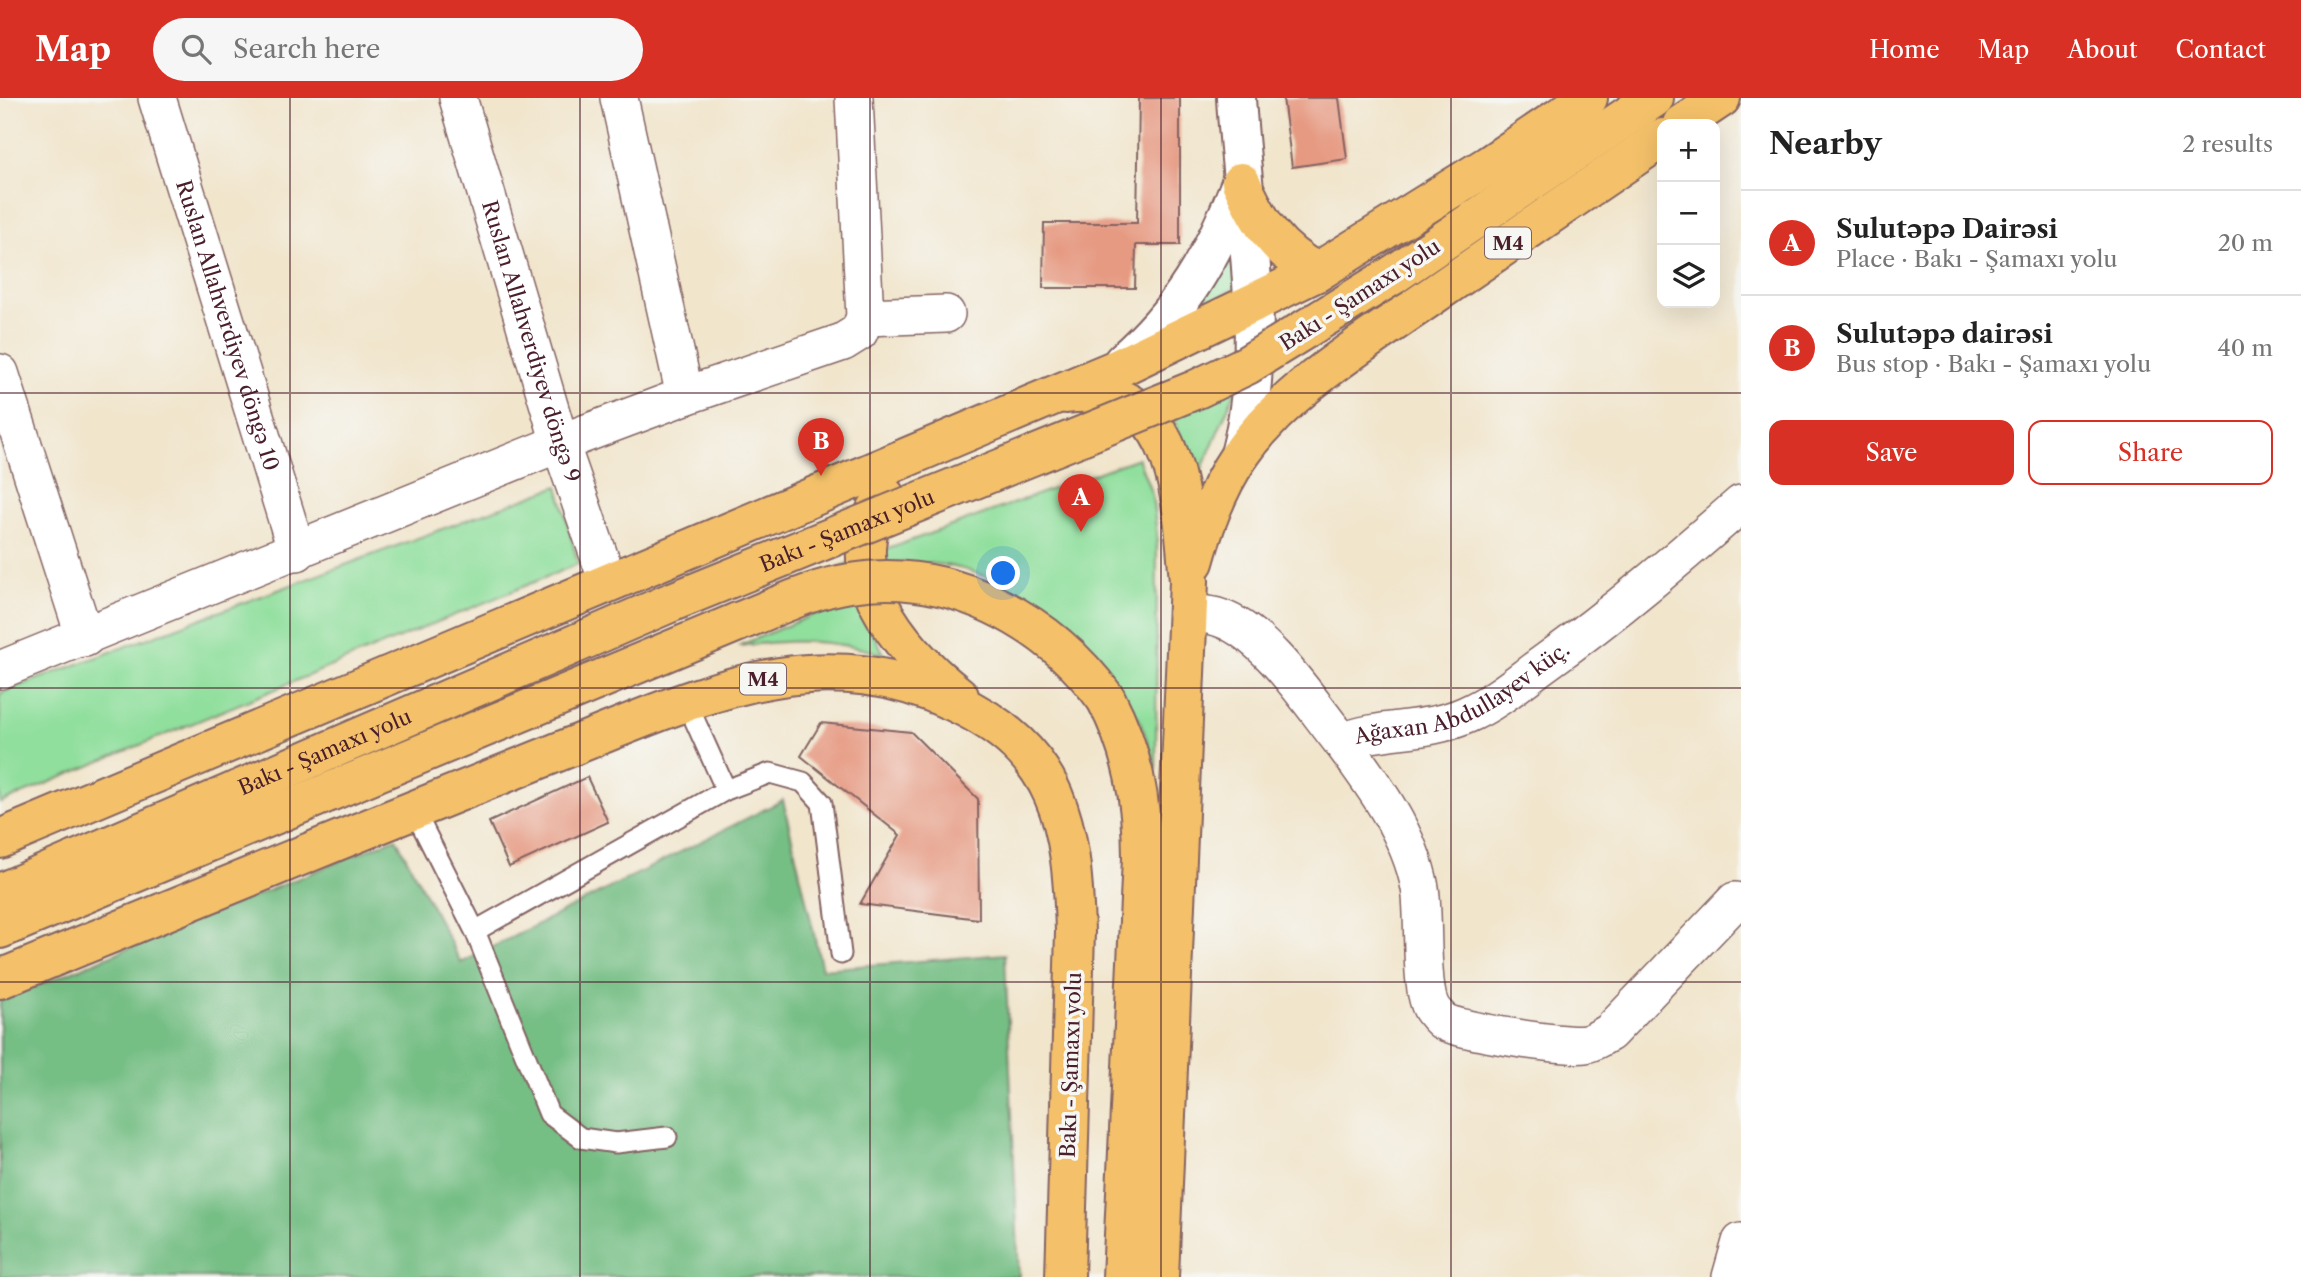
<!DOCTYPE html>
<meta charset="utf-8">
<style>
body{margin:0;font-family:"Libre Caslon Text",serif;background:#f6f6f6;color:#222}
.controls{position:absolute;right:21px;top:21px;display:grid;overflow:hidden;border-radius:14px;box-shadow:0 7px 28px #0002}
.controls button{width:63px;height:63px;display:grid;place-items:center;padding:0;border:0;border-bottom:2px solid #e0e0e0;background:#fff;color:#222;font:35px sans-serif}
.you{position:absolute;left:1004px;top:476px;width:24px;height:24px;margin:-18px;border:5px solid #fff;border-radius:50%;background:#1a73e8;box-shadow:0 0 0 10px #1a73e833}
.badge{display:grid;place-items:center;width:46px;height:46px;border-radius:50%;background:#d93025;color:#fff;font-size:23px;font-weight:700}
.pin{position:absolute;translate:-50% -58px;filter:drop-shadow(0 2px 4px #0008)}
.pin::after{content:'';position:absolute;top:37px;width:24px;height:21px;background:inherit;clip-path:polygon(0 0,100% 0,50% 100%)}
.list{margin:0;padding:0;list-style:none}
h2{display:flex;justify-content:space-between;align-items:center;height:91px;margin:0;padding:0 28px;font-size:30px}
h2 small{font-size:23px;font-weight:400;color:#767676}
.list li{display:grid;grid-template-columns:46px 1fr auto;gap:21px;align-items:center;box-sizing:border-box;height:105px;padding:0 28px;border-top:2px solid #e0e0e0}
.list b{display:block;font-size:26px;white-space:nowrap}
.list p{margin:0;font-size:23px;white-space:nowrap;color:#767676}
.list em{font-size:23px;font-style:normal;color:#767676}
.actions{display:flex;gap:14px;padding:21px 28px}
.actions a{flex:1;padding:16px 0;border:2px solid #d93025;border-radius:14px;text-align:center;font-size:24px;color:#d93025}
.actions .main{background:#d93025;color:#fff}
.icon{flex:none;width:38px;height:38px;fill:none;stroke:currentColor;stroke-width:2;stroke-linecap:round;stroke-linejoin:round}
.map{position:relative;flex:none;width:1741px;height:1179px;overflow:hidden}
header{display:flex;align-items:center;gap:42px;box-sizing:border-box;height:98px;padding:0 35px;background:#d93025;color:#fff}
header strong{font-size:33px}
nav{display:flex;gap:38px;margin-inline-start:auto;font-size:24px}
.search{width:490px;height:63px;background:#f6f6f6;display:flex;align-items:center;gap:18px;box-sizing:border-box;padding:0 24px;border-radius:38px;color:#767676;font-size:26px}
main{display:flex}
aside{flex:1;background:#fff}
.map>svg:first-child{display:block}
</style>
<header>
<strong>Map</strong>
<div class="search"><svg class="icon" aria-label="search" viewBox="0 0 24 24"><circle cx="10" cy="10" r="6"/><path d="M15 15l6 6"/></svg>Search here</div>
<nav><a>Home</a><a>Map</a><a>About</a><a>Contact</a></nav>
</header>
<main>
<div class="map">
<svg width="1741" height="1179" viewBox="0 0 1741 1179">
<rect width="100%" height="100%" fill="#f6f6f2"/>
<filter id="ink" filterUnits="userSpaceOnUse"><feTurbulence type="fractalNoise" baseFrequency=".0143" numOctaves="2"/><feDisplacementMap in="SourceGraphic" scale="14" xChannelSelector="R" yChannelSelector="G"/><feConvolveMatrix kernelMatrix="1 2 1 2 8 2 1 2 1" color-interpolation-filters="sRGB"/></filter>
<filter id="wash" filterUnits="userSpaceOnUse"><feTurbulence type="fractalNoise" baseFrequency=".00686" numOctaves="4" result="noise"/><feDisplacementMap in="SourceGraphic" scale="28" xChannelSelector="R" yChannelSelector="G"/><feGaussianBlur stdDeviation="1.57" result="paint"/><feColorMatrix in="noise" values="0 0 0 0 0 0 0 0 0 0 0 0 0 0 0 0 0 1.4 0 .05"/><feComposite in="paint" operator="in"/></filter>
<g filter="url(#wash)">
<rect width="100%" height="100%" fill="#f1e5cc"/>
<path fill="#90df9d" stroke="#6d7f64" stroke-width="2" d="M1234 131 1239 188 1187 216Z
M1236 291 1196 385 1172 316Z
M1138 360 1152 397 1157 436 1156 673C1150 655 1146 633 1137 617 1099 552 1026 483 950 468 912 461 876 466 838 469Z
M558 388 578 466 0 705V595Z
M858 508 884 556C827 541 796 541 738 548L815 516Z"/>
<path fill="#74be84" stroke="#5f6e58" stroke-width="2" d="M783 702 822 871 1005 856 1019 1179H0V903L396 740 461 865Z"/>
<g id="blocks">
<path fill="#e69a82" d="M1139 0H1180V147H1136L1135 190H1043L1044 125H1137Z
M1283 0H1339L1347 61 1292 69Z
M821 625 911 634 978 701 979 821 860 806 900 737 801 658Z
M587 679 608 724 509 769 489 724Z"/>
</g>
</g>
<g filter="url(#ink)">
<use href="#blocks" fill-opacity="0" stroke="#846463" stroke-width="2"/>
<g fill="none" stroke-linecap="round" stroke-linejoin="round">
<g stroke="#846463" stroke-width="23">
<path id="service" d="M686 603 726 692 770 675 803 684 822 705 841 856
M414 712 475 833 549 1016 581 1040 616 1045 667 1039
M475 833 726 692"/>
</g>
<g stroke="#846463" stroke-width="40">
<g id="minor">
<path id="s1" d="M157 0 297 454"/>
<path id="s2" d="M458 0 560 345 608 484"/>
<path d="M619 0 685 298"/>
<path d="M865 219 946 216"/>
<path d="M0 275 85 540"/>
<path id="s3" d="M1187 515C1198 516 1210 516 1220 520 1267 536 1311 606 1342 644 1383 628 1426 635 1466 617 1495 605 1521 582 1546 564 1615 515 1678 461 1741 406"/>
<path d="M0 572 560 345 685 298 843 244 859 234 865 219 854 0"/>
<path d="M1342 644C1374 687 1410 736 1420 790 1425 819 1419 890 1432 911 1434 914 1440 921 1443 923 1457 933 1566 949 1585 946 1593 945 1602 938 1609 935L1735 803"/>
<path d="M1731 1179 1741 1144"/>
</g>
</g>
<g stroke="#846463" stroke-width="42">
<path id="tertiary" d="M1236 0C1243 118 1270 241 1240 357
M1123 264C1181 213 1211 161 1239 90"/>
</g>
<g stroke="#846463" stroke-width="42">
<g id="trunk">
<path d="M1682 26 1721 0"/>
<path d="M1241 84C1259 125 1277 153 1317 174"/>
<path d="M1393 177 1654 0"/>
<path d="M1066 296C1180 281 1182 402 1189 483L1159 1179"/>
<path d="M885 398C831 472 902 553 959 598"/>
<path d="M1194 464C1204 427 1218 389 1240 357 1286 291 1361 247 1426 202 1505 147 1583 94 1662 40"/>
<path d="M1106 601C1133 653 1142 702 1142 760L1122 1179"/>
<path d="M0 741 1114 272 1317 174 1489 67 1588 0"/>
<path id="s4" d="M0 795 672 504"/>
<path d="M0 831 738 524"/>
<path d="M0 881C145 822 289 762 434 704 493 680 551 657 610 633 727 586 830 546 954 604 1060 653 1072 726 1075 834L1065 1179"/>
</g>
</g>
<use href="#service" stroke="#fff" stroke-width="19"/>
<use href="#minor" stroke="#fff" stroke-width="37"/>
<use href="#tertiary" stroke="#fff" stroke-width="38"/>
<use href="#trunk" stroke="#f4c16b" stroke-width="38"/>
<g stroke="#846463" stroke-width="42" stroke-linecap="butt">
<g id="trunk-bridge">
<path id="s5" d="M672 504 1197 291 1247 267 1393 177"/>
<path d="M738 524C774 510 811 491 850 485 949 469 1048 521 1106 601"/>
</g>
</g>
<use href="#trunk-bridge" stroke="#f4c16b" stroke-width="38"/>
</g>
</g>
<path fill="none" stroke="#4a1f2b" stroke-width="2" stroke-opacity="0.55" d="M290 0V1179M580 0V1179M870 0V1179M1161 0V1179M1451 0V1179M0 295H1741M0 590H1741M0 884H1741"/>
<g text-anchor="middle" stroke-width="7" stroke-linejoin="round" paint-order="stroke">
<g fill="#f6f6f2" stroke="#7e6067" stroke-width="2">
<rect x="1485" y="129.5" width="46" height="31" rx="5"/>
<rect x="740" y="565.5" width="46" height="31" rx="5"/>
</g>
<g font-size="19" font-weight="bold" fill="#4a1f2b">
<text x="1508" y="152">M4</text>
<text x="763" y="588">M4</text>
</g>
<g font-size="21" fill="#4a1f2b" stroke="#f6f6f2">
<text transform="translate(1360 197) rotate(-33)" y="7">Bakı - Şamaxı yolu</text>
<text dy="7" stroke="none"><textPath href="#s1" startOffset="238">Ruslan Allahverdiyev döngə 10</textPath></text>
<text dy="7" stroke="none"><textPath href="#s2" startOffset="254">Ruslan Allahverdiyev döngə 9</textPath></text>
<text dy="7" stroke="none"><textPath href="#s5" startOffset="189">Bakı - Şamaxı yolu</textPath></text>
<text dy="7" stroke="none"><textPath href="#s3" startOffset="341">Ağaxan Abdullayev küç.</textPath></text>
<text dy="7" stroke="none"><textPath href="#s4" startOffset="354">Bakı - Şamaxı yolu</textPath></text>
<text transform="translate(1071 967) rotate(-88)" y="7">Bakı - Şamaxı yolu</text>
</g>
</g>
</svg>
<div class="controls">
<button>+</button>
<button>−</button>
<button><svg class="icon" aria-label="layers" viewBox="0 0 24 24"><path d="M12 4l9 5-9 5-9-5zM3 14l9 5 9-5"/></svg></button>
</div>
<div class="you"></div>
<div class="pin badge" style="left:1081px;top:434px">A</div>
<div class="pin badge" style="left:821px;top:378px">B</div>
</div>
<aside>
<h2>Nearby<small>2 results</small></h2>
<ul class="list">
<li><span class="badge">A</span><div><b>Sulutəpə Dairəsi</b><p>Place · Bakı - Şamaxı yolu</p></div><em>20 m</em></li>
<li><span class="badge">B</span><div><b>Sulutəpə dairəsi</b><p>Bus stop · Bakı - Şamaxı yolu</p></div><em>40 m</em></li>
</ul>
<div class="actions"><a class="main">Save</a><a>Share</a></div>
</aside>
</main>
